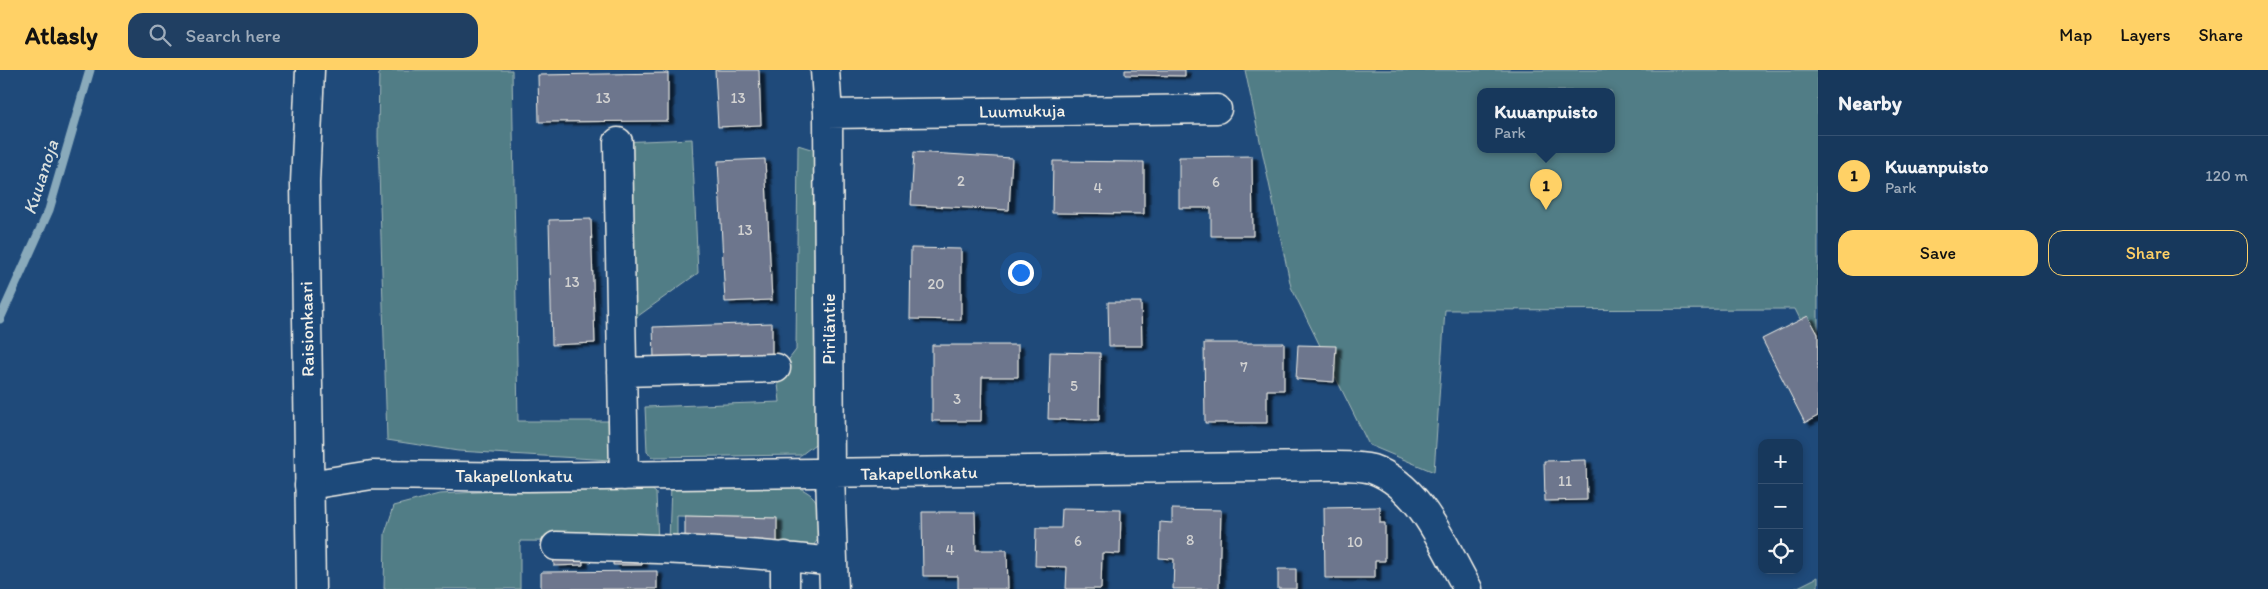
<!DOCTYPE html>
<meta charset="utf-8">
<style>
body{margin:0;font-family:Itim,sans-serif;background:#203f62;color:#f1f3f6}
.controls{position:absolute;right:15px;bottom:15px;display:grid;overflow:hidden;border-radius:10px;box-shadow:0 2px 8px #0003}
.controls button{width:45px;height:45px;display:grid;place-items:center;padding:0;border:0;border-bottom:1px solid #365272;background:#17385c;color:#f1f3f6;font:25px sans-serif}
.you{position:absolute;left:1020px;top:202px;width:18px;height:18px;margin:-12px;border:4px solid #fff;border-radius:50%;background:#1a73e8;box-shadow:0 0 0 8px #1a73e833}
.badge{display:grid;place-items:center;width:32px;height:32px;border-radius:50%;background:#ffd166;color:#111;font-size:16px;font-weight:700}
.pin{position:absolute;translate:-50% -41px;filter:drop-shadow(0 1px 2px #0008)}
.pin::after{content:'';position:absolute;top:26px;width:18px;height:15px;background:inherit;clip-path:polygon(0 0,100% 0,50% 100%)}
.popup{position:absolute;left:1477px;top:18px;width:138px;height:65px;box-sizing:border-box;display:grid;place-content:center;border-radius:10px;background:#17385c;filter:drop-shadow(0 1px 4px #0005);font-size:16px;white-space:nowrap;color:#9eacbb}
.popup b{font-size:19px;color:#f1f3f6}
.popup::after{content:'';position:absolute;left:50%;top:100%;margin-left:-10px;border:10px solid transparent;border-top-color:#17385c}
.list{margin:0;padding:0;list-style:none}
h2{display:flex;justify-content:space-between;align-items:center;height:65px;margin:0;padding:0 20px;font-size:21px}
h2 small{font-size:16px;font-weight:400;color:#9eacbb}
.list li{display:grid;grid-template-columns:32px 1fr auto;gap:15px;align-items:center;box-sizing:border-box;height:80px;padding:0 20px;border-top:1px solid #365272}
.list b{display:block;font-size:19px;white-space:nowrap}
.list p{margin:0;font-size:16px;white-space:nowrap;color:#9eacbb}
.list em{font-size:16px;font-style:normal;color:#9eacbb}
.actions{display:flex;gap:10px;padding:15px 20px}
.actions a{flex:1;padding:11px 0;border:1px solid #ffd166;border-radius:15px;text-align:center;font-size:18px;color:#ffd166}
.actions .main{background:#ffd166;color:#111}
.icon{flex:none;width:28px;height:28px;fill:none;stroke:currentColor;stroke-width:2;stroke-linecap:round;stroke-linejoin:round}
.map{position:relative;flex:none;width:1818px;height:519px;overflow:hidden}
header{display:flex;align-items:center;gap:30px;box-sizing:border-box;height:70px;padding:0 25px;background:#ffd166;color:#111}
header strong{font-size:24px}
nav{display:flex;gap:28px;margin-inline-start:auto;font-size:18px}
.search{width:350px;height:45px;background:#203f62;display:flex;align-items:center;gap:12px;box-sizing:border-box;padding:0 18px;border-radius:15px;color:#9eacbb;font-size:19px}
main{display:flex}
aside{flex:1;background:#17385c}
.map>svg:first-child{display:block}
</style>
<header>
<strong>Atlasly</strong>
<div class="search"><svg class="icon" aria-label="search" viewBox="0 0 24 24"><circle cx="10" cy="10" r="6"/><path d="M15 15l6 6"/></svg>Search here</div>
<nav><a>Map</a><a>Layers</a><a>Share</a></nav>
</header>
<main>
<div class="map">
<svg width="1818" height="519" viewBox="0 0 1818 519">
<defs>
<filter id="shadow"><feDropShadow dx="5.5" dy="3" stdDeviation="1" flood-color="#0009"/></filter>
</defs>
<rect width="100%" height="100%" fill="#1f4a7a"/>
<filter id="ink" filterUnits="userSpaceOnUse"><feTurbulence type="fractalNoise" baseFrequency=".02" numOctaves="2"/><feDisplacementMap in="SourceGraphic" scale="10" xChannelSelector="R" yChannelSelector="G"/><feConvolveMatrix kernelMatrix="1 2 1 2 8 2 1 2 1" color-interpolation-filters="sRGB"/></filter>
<g filter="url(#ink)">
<path fill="#517d86" stroke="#a2b7b7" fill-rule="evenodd" d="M379 0H512L518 351H611V390L458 381 387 370 378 66Z
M1245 0H1818V285L1795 239 1445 240 1434 402 1369 375 1291 217ZM1481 21H1611V79H1481Z
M692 69 698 203 620 259 618 72Z
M798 75 817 81 819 371 801 385 652 387 647 381 645 337 780 332 777 305 796 280Z
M787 413C820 425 819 431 822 464L813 476H790L777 474 776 448 677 446V471H669L671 415Z
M650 418 656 423 658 472 520 471V519H384L385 463 394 436 439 424 519 420Z
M1818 507V519H1794Z"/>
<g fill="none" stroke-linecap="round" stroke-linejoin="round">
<path stroke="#89aabb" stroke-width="9" d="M0 249 49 140 90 0"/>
</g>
<path fill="#6d768d" stroke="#f4f1e8" filter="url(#shadow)" d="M715 0H759L761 55 718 57Z
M1125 0H1185V6L1125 5Z
M668 3V51L539 52 538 5Z
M914 82 1012 88 1009 140 911 135Z
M1252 86 1253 166H1211V138H1179V87Z
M765 89 772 230 725 232 718 91Z
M1053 91 1144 92V144L1052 143Z
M591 149 595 273 552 275 549 150Z
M911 178 961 179V250L910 249Z
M1108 232H1141L1142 276H1109Z
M1808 246 1818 264V346L1805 353 1762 269Z
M772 253V285L654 289 653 257Z
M1204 273H1284V320H1267V353H1205Z
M932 275H1018V307H982L981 351H932Z
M1298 275 1336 276 1334 312 1296 309Z
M1050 282 1100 283 1099 350 1048 349Z
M1586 390 1587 430 1545 431 1544 391Z
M1380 437V453H1385V491H1375V508H1325L1324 438Z
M1062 439 1121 440 1120 484 1102 483 1101 519H1066L1067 497 1035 496 1036 458H1061Z
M1172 439 1221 440 1219 519H1173L1174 489 1159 488 1160 452 1172 453Z
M922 442H975L976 480H1007L1008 519H958V506H923Z
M685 446 777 448V474L685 473Z
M613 482H642V495H613Z
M553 483H582L583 495 554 496Z
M1278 499H1296V519H1278Z
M657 501V519H541V502Z"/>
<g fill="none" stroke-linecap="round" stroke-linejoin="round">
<g stroke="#f4f1e8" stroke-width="31">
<path id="minor" d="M825 0 828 44 830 404 834 519
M828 44 1217 39
M618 72 624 406
M622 302 776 298
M309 415 372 405 527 407 1326 396C1339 396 1358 395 1372 399 1421 416 1444 477 1468 519
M556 476C649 478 741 481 833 492
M785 486V519"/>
</g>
<g stroke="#f4f1e8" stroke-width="31">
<path id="major" d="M310 0 305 113 311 519"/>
</g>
<use href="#minor" stroke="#1f4a7a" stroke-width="28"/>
<use href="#major" stroke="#1f4a7a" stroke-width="28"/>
</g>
</g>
<g text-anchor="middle" stroke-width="5" stroke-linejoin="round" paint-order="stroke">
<g font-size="15" fill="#d2d2d1">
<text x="603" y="33">13</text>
<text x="738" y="33">13</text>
<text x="961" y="116">2</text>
<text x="1216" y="117">6</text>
<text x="1098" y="123">4</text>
<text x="745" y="165">13</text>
<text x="572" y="217">13</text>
<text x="936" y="219">20</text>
<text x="1244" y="302">7</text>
<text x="1074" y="321">5</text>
<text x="957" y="334">3</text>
<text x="1565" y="416">11</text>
<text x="1190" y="475">8</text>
<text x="1078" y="476">6</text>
<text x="1355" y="477">10</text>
<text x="950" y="485">4</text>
</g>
<g font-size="18" fill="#f4f1e8" stroke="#1f4a7a">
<text transform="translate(1022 41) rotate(-1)" y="6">Luumukuja</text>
<text transform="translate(307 259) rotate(-91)" y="6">Raisionkaari</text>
<text transform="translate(829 259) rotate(-90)" y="6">Piriläntie</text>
<text transform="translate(919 403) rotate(-1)" y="6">Takapellonkatu</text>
<text x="514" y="412">Takapellonkatu</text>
</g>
<g font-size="19" font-style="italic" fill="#d9dfdd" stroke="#1f4a7a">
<text transform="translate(40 107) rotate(-72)" y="7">Kuuanoja</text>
</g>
</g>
</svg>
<div class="controls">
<button>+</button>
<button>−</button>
<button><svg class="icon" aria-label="locate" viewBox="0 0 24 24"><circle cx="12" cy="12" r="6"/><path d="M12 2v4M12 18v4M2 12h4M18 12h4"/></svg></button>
</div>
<div class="you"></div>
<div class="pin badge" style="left:1546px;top:140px">1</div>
<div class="popup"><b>Kuuanpuisto</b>Park</div>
</div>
<aside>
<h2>Nearby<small></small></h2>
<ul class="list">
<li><span class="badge">1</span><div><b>Kuuanpuisto</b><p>Park</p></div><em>120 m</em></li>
</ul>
<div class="actions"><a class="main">Save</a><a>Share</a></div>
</aside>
</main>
